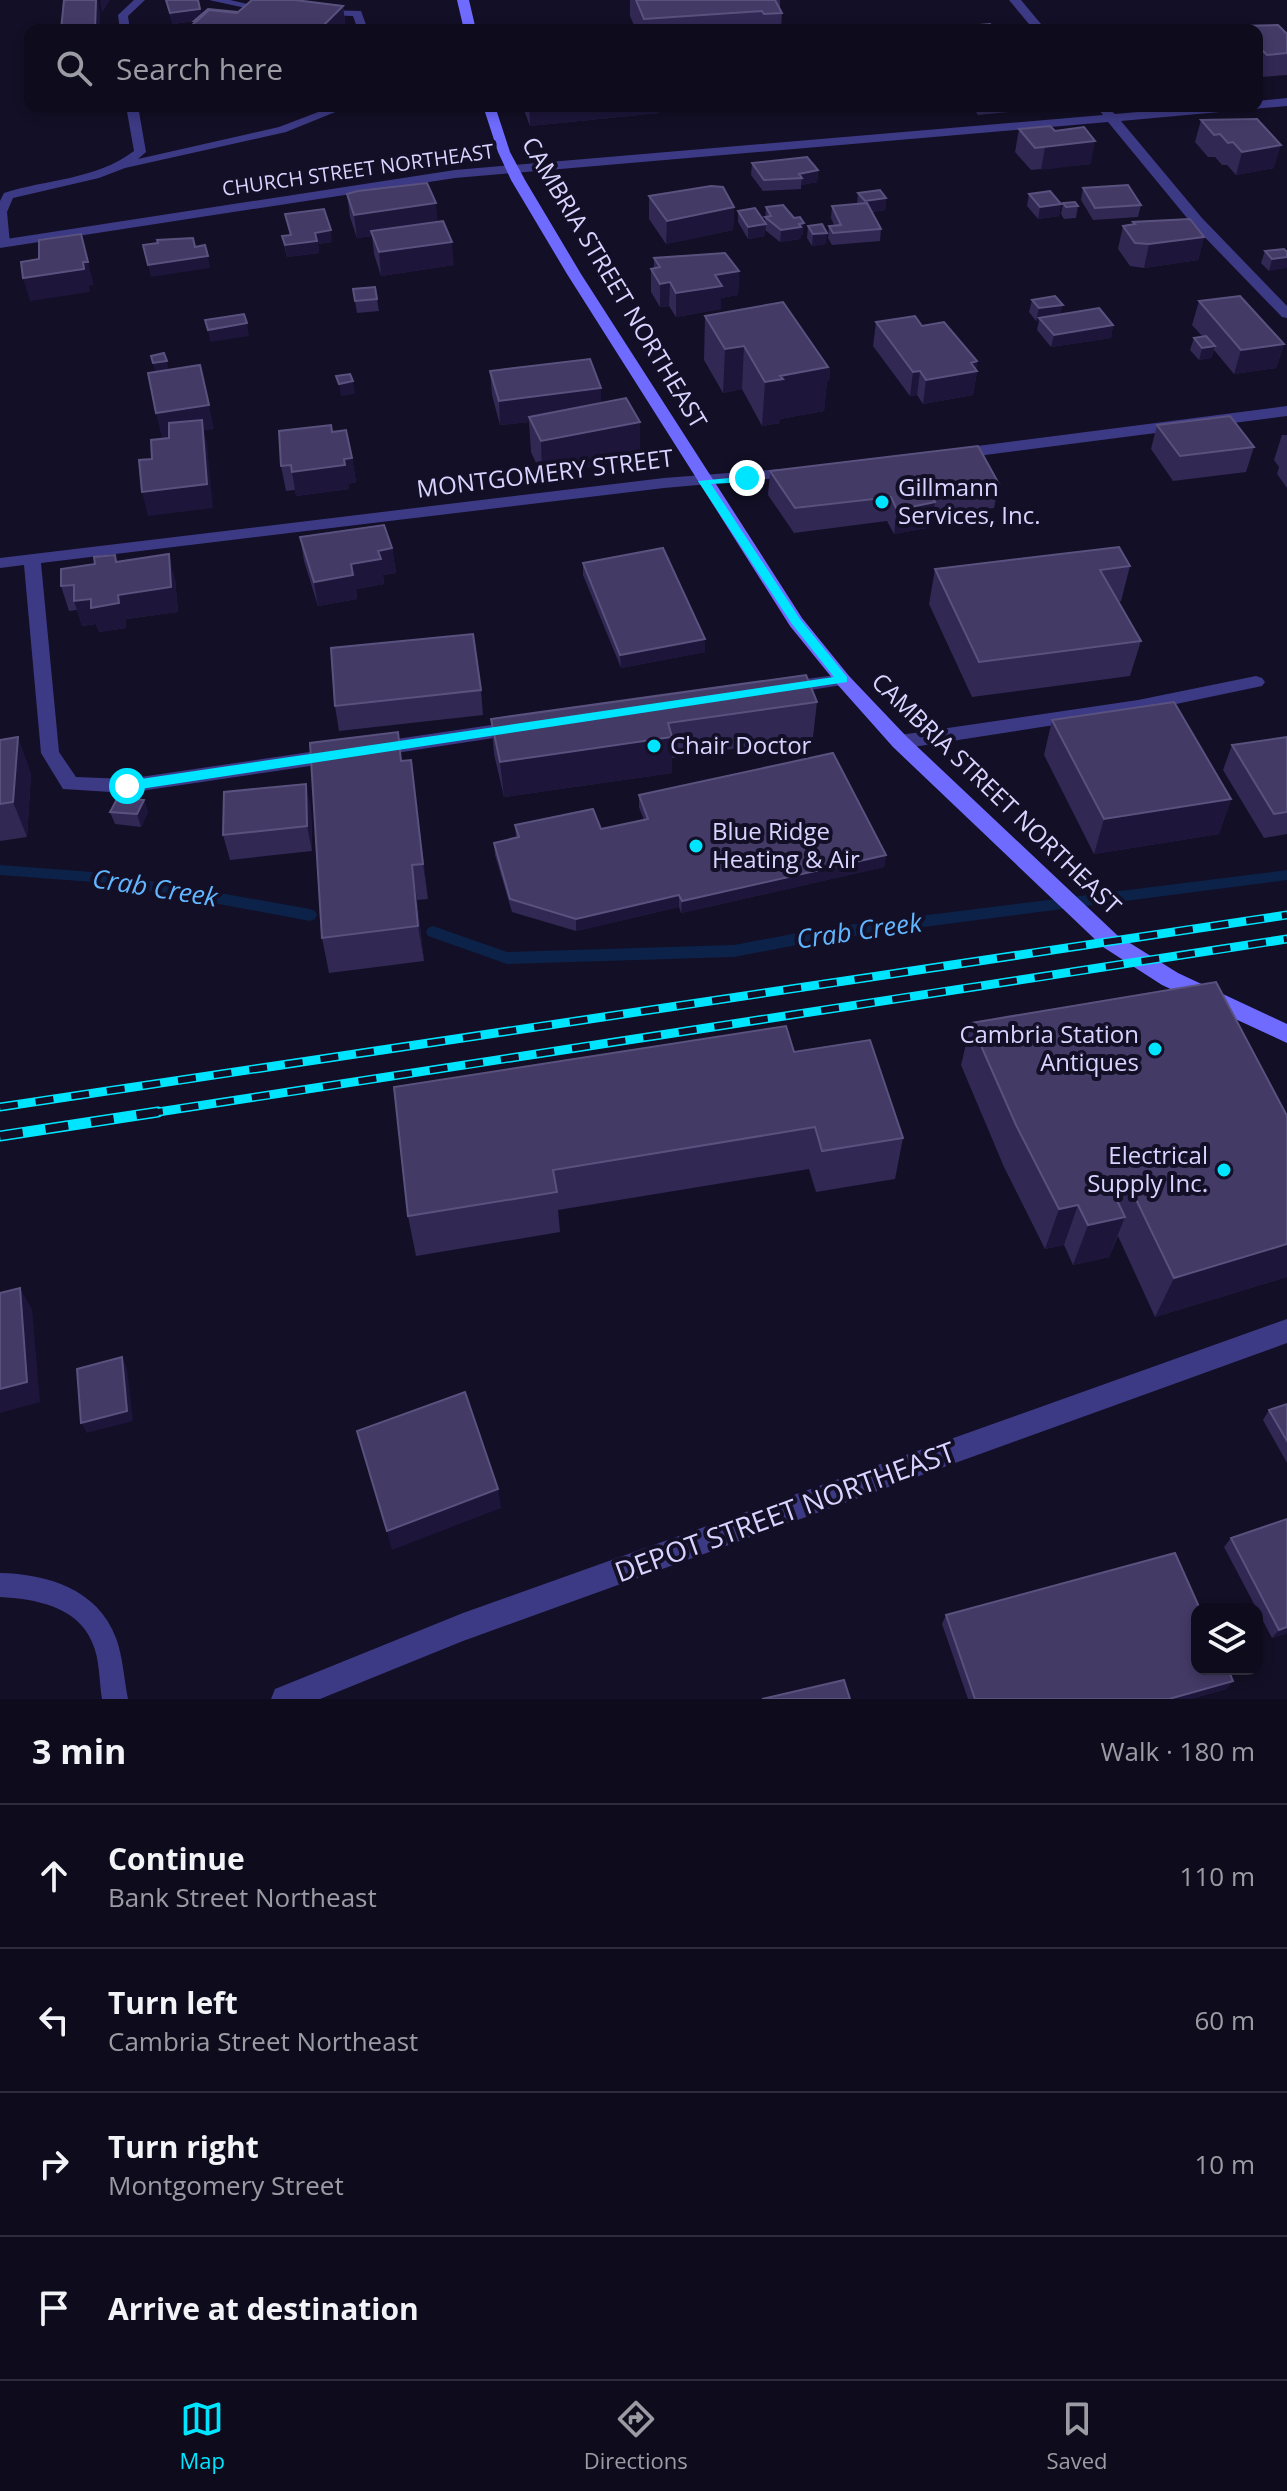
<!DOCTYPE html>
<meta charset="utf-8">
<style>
body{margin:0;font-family:"Open Sans",sans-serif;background:#1c1929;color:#f1f3f6}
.controls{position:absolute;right:24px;bottom:24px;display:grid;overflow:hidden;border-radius:16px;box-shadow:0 4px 12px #0003}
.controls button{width:72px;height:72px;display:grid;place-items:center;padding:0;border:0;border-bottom:2px solid #2e2b3b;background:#0e0b1c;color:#f1f3f6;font:40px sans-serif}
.stop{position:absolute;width:24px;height:24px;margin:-18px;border:6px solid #00e5ff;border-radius:50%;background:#fff}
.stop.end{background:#00e5ff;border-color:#fff;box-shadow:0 2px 8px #0008}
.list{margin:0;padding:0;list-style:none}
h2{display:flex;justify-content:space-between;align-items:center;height:104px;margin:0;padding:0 32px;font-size:34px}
h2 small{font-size:26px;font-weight:400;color:#9b9ba3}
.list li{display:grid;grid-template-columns:52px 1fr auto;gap:24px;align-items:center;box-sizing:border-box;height:144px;padding:0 32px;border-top:2px solid #2e2b3b}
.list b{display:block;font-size:30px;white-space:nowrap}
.list p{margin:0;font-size:26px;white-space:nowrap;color:#9b9ba3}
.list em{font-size:26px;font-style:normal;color:#9b9ba3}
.icon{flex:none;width:44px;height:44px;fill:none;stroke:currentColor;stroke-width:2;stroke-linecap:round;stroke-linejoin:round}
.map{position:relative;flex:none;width:1287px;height:1699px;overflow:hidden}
.search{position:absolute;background:#0e0b1c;box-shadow:0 4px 12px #0003;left:24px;right:24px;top:24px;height:88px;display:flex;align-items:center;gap:20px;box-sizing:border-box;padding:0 28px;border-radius:16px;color:#9b9ba3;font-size:30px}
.sheet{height:680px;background:#0e0b1c}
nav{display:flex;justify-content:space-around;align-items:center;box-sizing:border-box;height:112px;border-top:2px solid #2e2b3b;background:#0e0b1c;font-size:22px;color:#9b9ba3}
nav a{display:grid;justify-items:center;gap:4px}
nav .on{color:#00e5ff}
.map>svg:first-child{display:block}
</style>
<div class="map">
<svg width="1287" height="1699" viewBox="0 0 1287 1699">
<rect width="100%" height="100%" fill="#130f26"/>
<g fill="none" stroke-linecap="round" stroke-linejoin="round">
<path fill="#0c2248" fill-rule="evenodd" d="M0 865 106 873 310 909 315 911 317 915 315 919 310 921 106 883 0 875Z
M1287 870V880L823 940 734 957 507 964 428 936 426 932 428 928 433 926 507 952 734 945 823 928Z"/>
<path fill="#3d3a85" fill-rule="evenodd" d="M134 0H145L128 16 130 30H120L118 15Z
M209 0H230L273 10 268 13Z
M322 10 361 11 368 30H358L353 16 318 15 317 13Z
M126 106H138L146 152 138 159 279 127 334 106H350L286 132 125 168 99 178 13 198 7 212 10 244 0 247V201L4 193C47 179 96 180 134 151Z
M0 1573C47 1574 98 1589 116 1638 123 1657 124 1679 128 1699H102C99 1681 100 1659 92 1642 77 1606 35 1599 0 1597Z"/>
<path fill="#3d3a85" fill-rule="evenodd" d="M1009 0H1021L1046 30H1034Z
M1287 98V106L1121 121 1202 218 1287 306V318L1282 317 1192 224 1108 122 455 178 0 248V240L455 170 1103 115 1100 111 1106 107 1115 114 1206 106H1257V101Z
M1287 406V416L954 459 946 454 954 449Z
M795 468 803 473 801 476 664 488 41 563 59 752 76 777 127 779 337 748 347 755 337 762 127 793 63 789 41 753 24 565 0 568V558L664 478Z
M843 674 849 676 852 680 849 684 784 694 775 688 784 682Z
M1256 676 1262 678 1265 682 1262 686 1138 712 900 749 891 742 900 735 1138 700Z
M519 721 526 723 528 728 526 733 376 756 367 749 376 742Z"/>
<path fill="#3d3a85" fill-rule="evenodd" d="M1287 1319V1343L463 1641 320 1699H271L275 1689 463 1613Z"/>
<path fill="#6f6bff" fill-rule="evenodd" d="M457 0H469L476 30H464Z
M483 106H495L510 152 525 180 581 274 802 618 849 676 907 737 1117 935 1178 973 1287 1024V1043L1162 985 1103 947 893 747 837 684 790 626 567 274 511 180 498 152Z"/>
<g stroke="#00e5ff" stroke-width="9">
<path id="rail-far1" d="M0 1107 1287 915
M145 1114 1287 939"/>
</g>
<g stroke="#00e5ff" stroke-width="11">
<path id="rail" d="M0 1136 158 1112"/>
</g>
<use href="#rail-far1" stroke="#130f26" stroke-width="6" stroke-dasharray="18" stroke-linecap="butt"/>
<use href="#rail" stroke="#130f26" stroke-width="8" stroke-dasharray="23" stroke-linecap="butt"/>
</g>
<path fill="#312854" d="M165 0H198L201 15 343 6 346 30H192L191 26 195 23 194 21 173 24Z
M630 0H780V9L782 13 781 30H636L630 16Z
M1239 26 1287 34V75L1261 77 1257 73V30H1238Z
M524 106H659V113L530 126 524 110Z
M972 106H1070L978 115Z
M1201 120 1274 168 1236 175 1227 165H1222L1215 157H1208L1195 142Z
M1019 129 1055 131 1091 164 1031 170 1015 152Z
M752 163 818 170 817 182 801 185V189L763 191 751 175Z
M1083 188 1141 205 1138 217 1093 220 1081 200Z
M858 193 886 198 885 210 872 212 881 229 880 241 832 245 828 238 829 226 834 225 831 218 832 206 857 204Z
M347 194 438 222 454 265 381 276 374 254 372 236 357 238 350 217Z
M1029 194 1061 204 1059 216 1038 219 1027 206Z
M649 196 734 207 733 230 666 244 649 219Z
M1063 203 1078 206 1076 218 1064 219 1061 214Z
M766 207 803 235H801L800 239 780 242 765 230V236L748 239 738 222V211L765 223Z
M285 214 332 242 318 244 319 253 287 257 282 236 290 235Z
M1133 222 1204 237 1198 260 1144 268 1130 266 1118 249 1123 226 1132 225Z
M808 226 826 244 812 246 807 238Z
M1284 249 1269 271 1261 263 1265 251Z
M654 258 739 271 738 295 721 298V309L676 317 669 306 660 307 651 292V269L654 268Z
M375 287 379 311 357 313 353 289Z
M1032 300 1061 315 1113 325 1111 338 1051 347 1037 330 1039 320 1036 321 1029 312Z
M1199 301 1284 344 1276 368 1234 374 1214 350 1211 358 1199 360 1190 350 1194 338 1203 337 1192 325Z
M705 316 823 360 830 369 829 381H827L824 411 780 419V423L762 426 742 389 723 393 704 360Z
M876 322 922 326 977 361 976 369 977 371 973 395 923 404 917 395 910 396 873 346Z
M490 371 601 403 640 422V457L542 476 531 452 529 422 500 425 492 395Z
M1157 425 1254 447 1246 472 1173 481 1151 449Z
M332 432 352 458 356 482 348 484 349 489 296 496 295 490 286 491 281 466Z
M1282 435H1287V488L1277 474 1279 467 1274 460Z
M770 471 999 484 994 508 933 516 932 527 894 534 887 521 794 533 768 495Z
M300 537 392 548 396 573 383 575 384 584 356 589 357 599 318 606 304 561Z
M117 561 175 579 178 612 126 619V628L99 632 96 624 82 626 77 610 69 611 61 586Z
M583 563 705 639V652L621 668 583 575Z
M1130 566 1121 601 1118 602 1141 641 1130 676 972 697 929 604 935 569Z
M481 690 483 715 339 731 335 706Z
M817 702 813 737 672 758V773L504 797 494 754 491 719Z
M1052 720 1231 799 1219 834 1094 854 1044 755Z
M1287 737V834L1264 838 1223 770 1232 745Z
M0 740 31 773 27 837 0 841Z
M411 760 428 899 417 900 424 961 329 973 322 938 402 761Z
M639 795 886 855 884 867 681 913 679 907 576 931 512 912 495 855 494 843 516 838 515 825 601 829 644 820 639 807Z
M144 800 148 812 141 827 115 824 110 812Z
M311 808 312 851 230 860 223 835Z
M971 1023 1287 1116V1277L1155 1317 1118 1236 1109 1257 1073 1265 1064 1245 1045 1249 1004 1167 961 1065Z
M794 1052 903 1138 895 1179 816 1192 809 1169 558 1210 560 1232 416 1256 408 1216Z
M1287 1404V1463L1263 1420 1269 1410Z
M1231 1538 1287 1633 1272 1638 1224 1547Z
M946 1615 1233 1681 1226 1689 1191 1699H968L942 1624Z"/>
<path fill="#1d163a" d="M96 0H98L100 13V30H95Z
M101 0H110L102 13 100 2Z
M343 6 346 30H319Z
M200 9 202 20 173 24 170 13Z
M529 106H659V113L530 126Z
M1095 141 1091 164 1041 170 1045 147Z
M1281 145 1274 168 1236 175 1242 152Z
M818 170 817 182 801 185 802 178 799 174Z
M886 198 885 210 864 213 865 201Z
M436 203 438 226 371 231 372 236 357 238 354 215Z
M1061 204 1059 216 1038 219 1040 207Z
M734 207 733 230 666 244 667 221Z
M804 223 803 235H801L800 239 780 242 781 230Z
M766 224 765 236 748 239V227Z
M331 230 332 242 318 244 319 253 287 257 285 245 315 233Z
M827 233 826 244 812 246 813 234Z
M1204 237 1198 260 1144 268 1149 244Z
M452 242 454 265 381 276 379 252Z
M208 256 210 268 151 277 148 265Z
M1287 257V268L1269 271 1272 259Z
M83 262H88L94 285 89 286 90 292 30 301 23 278Z
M739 271 738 295 721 298V309L676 317V293L715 275Z
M670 282 669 306 660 307V284Z
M1063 305 1060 317 1039 318V320L1036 321 1039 308Z
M247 323 249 336 210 342 208 330Z
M1113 325 1111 338 1051 347 1054 335Z
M1284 344 1276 368 1234 374 1241 350Z
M744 346 742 389 723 393 725 349Z
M1215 346 1211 358 1199 360 1202 348Z
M167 361 169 373 156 375 153 363Z
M977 361 975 371H977L973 395 923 404 926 380Z
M828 367 830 369 829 381H827L824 411 780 419V423L762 426 765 382 780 376Z
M920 371 917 395 910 396 913 372Z
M353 381 355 394 341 396 339 384Z
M601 388V413L529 417V422L500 425 499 401Z
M209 405 214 429 204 431 207 444 213 508 148 516 142 492 203 431 162 438 156 413Z
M640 422V457L542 476 541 441Z
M352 458 356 482 348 484 349 489 296 496 292 472Z
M935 502 932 527 894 534 897 510Z
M392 548 396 573 383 575 384 584 356 589 357 599 318 606 314 582 378 551Z
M169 554 175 579 178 612 126 619V628L99 632 96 624 82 626 74 601 118 595Z
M705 639V652L621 668 620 655Z
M18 737 31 773 27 837 13 802Z
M672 737V773L504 797 500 762Z
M411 760 416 795 428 899 423 864Z
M306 784 311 808 312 851 307 826Z
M1231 799 1219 834 1094 854 1104 819Z
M144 800 148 812 141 827 137 814Z
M886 855 884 867 681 913 682 901Z
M412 865 417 900 424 961 418 926Z
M679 895V907L576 931V919Z
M1078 1205 1064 1245 1045 1249 1059 1209Z
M1125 1217 1109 1257 1073 1265 1088 1225Z
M1287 1244V1277L1155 1317 1174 1278Z
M20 1288 32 1309 40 1402 0 1413V1389Z
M122 1357 127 1368 133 1421 87 1433 81 1423Z
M498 1489 501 1508 392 1550 387 1531Z
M1287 1627V1633L1272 1638 1279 1630Z
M1233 1681 1226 1689 1191 1699H1169Z"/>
<path fill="#433a66" stroke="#5a527e" stroke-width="2" d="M64 0H96L95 30H61Z
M166 0H198L200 9 170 13Z
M252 0H295L343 6 319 30H247L191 26 209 10 237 13Z
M636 0H775L782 13 764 14 762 11 644 19Z
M208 9 238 12 209 10 197 21H194Z
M990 24 994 30H981L978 25Z
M165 25 188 30H158Z
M1278 25 1287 34V53L1267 55 1257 45V30H1242L1239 26Z
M1257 119 1281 145 1242 152 1233 142 1228 143 1220 134 1214 135 1201 120Z
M1050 126 1055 131 1084 127 1095 141 1035 148 1019 129Z
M807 157 818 170 799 174 802 178 764 180 752 163Z
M427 183 436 203 354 215 347 194 358 191Z
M1128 185 1141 205 1095 208 1083 188Z
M711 186 723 187 734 207 667 221 649 196Z
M880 190 886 198 865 201 858 193Z
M1050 191 1061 204 1040 207 1029 194Z
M1075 202 1078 206 1066 207 1063 203Z
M867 203 881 229 833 233 829 226 841 225 832 206Z
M783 205 794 218 800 217 804 223 799 224 801 227 781 230 765 217 771 216 766 207Z
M755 208 766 224 748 227 738 211Z
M324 209 331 230 315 233 317 241 285 245 282 236 291 235 285 214Z
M1190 219 1204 237 1149 244 1135 243 1123 226 1135 224 1133 222Z
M443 221 452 242 379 252 371 231Z
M822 224 827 233 813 234 808 226Z
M81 234 88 262H83L84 269 23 278 21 262 39 259V240Z
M193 238 195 247 205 245 208 256 148 265 143 245 158 243 157 240Z
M1284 249 1287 252V257L1272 259 1265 251Z
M725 253 739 271 715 275 722 286 676 293 670 282 660 284 651 269 660 267 654 258Z
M375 287 377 299 355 301 353 289Z
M1055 296 1063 305 1039 308 1032 300Z
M1240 296 1284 344 1241 350 1199 301Z
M783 302 828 367 780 376 783 379 765 382 744 346 725 349 705 316Z
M1099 308 1113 325 1054 335 1039 318Z
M244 314 247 323 208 330 205 320Z
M915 316 922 326 944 322 977 361 971 363 977 371 926 380 920 371 913 372 876 322Z
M1206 336 1215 346 1202 348 1194 338Z
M164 353 167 361 153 363 151 356Z
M590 359 601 388 499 401 490 371Z
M200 365 209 405 156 413 148 373Z
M350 374 353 381 339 384 336 376Z
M626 398 640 422 541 441 529 417Z
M1230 416 1254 447 1180 456 1157 425Z
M202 420 207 484 142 492 139 460 152 459 151 440 169 438V423Z
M331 425 332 432 346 430 352 458 344 459 345 465 292 472 291 465 281 466 279 431Z
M978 446 999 484 930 492 935 502 897 510 891 497 795 508 770 471Z
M384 525 392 548 378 551 381 559 351 564 353 575 314 582 300 537Z
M1119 547 1130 566 1100 570 1141 641 979 662 935 569Z
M663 548 705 639 620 655 583 563Z
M169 554 171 587 118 595 119 603 91 608V599L74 601V585L61 586V569L95 564 94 557 115 555 116 562Z
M473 634 481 690 335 706 331 648Z
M806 675 817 702 668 723 672 737 500 762 491 719Z
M1174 702 1231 799 1104 819 1052 720Z
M398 732 401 761 411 760 423 864 412 865 418 926 322 938 310 743Z
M18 737 13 802 0 804V740Z
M1287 737V812L1274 814 1232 745Z
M833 753 886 855 682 901 679 895 576 919 510 899 494 843 519 837 515 825 593 809 601 829 648 819 639 795Z
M306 784 307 826 223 835 224 792Z
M118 797 144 800 137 814 110 812Z
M1216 982 1287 1116V1244L1174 1278 1133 1193 1115 1196 1125 1217 1088 1225 1078 1205 1059 1209 1016 1125 971 1023Z
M786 1026 794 1052 870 1040 903 1138 822 1151 815 1127 553 1170 557 1192 408 1216 394 1087Z
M20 1288 27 1382 0 1389V1293Z
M122 1357 127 1411 81 1423 77 1369Z
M465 1392 498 1489 387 1531 357 1431Z
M1287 1404V1441L1269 1410Z
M1287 1519V1627L1279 1630 1231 1538Z
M1175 1553 1200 1609H1197V1669H1228L1233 1681 1169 1699H975L946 1615Z
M844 1680 850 1699H762Z"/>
<path fill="#00e5ff" d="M750 476 747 482 711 484 800 619 847 677V682L127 791 121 786 127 781 834 677 792 624 698 481Z"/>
<g fill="#00e5ff" stroke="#130f26" stroke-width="3">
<circle cx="882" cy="502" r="8"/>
<circle cx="654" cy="746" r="8"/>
<circle cx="696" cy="846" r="8"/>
<circle cx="1155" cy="1049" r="8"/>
<circle cx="1224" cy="1170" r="8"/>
</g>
<g text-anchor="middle" stroke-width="8" stroke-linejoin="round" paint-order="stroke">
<g font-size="20" fill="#d9d4ff" stroke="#130f26">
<text transform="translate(358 170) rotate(-8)" y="7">CHURCH STREET NORTHEAST</text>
</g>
<g font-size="24" fill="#d9d4ff" stroke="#130f26">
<text transform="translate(614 283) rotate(59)" y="8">CAMBRIA STREET NORTHEAST</text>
<text transform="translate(545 474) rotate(-7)" y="8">MONTGOMERY STREET</text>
<text transform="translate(996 794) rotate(44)" y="8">CAMBRIA STREET NORTHEAST</text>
</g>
<g font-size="24" fill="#d9d4ff" stroke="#130f26" text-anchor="start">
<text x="898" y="496">Gillmann<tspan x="898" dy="28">Services, Inc.</tspan></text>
<text x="670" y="754">Chair Doctor</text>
<text x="712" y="840">Blue Ridge<tspan x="712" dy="28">Heating &amp; Air</tspan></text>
<text x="1139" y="1043" text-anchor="end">Cambria Station<tspan x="1139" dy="28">Antiques</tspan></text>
<text x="1208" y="1164" text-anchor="end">Electrical<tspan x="1208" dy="28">Supply Inc.</tspan></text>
</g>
<g font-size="26" font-style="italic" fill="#62b6ff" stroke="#130f26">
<text transform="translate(155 888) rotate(9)" y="9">Crab Creek</text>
<text transform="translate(859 931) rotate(-8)" y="9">Crab Creek</text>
</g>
<g font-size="28" fill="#d9d4ff" stroke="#130f26">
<text transform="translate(785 1512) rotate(-20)" y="10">DEPOT STREET NORTHEAST</text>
</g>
</g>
</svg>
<div class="controls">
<button><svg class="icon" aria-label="layers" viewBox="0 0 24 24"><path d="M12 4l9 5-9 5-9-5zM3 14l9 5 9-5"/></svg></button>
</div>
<div class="stop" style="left:127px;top:786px"></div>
<div class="stop end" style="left:747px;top:478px"></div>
<div class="search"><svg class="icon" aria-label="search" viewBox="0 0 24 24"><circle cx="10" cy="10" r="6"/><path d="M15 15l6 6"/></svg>Search here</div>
</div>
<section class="sheet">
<h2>3 min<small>Walk · 180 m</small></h2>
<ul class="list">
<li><svg class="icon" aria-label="ahead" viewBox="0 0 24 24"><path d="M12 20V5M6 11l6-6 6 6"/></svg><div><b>Continue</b><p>Bank Street Northeast</p></div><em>110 m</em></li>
<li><svg class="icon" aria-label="left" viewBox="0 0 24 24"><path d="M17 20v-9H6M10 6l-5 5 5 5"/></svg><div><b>Turn left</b><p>Cambria Street Northeast</p></div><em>60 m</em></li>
<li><svg class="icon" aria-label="right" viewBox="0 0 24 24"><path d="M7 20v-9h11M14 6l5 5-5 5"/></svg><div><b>Turn right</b><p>Montgomery Street</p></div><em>10 m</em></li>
<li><svg class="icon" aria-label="arrive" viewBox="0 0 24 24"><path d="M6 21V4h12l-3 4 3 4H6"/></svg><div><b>Arrive at destination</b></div></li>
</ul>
</section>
<nav>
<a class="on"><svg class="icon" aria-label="map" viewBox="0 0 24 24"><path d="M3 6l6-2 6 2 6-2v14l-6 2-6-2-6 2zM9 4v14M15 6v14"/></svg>Map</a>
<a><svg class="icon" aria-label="directions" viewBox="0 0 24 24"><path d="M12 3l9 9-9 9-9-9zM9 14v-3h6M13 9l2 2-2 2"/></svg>Directions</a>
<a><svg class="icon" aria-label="saved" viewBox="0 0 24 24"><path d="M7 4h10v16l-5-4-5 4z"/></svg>Saved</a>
</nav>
